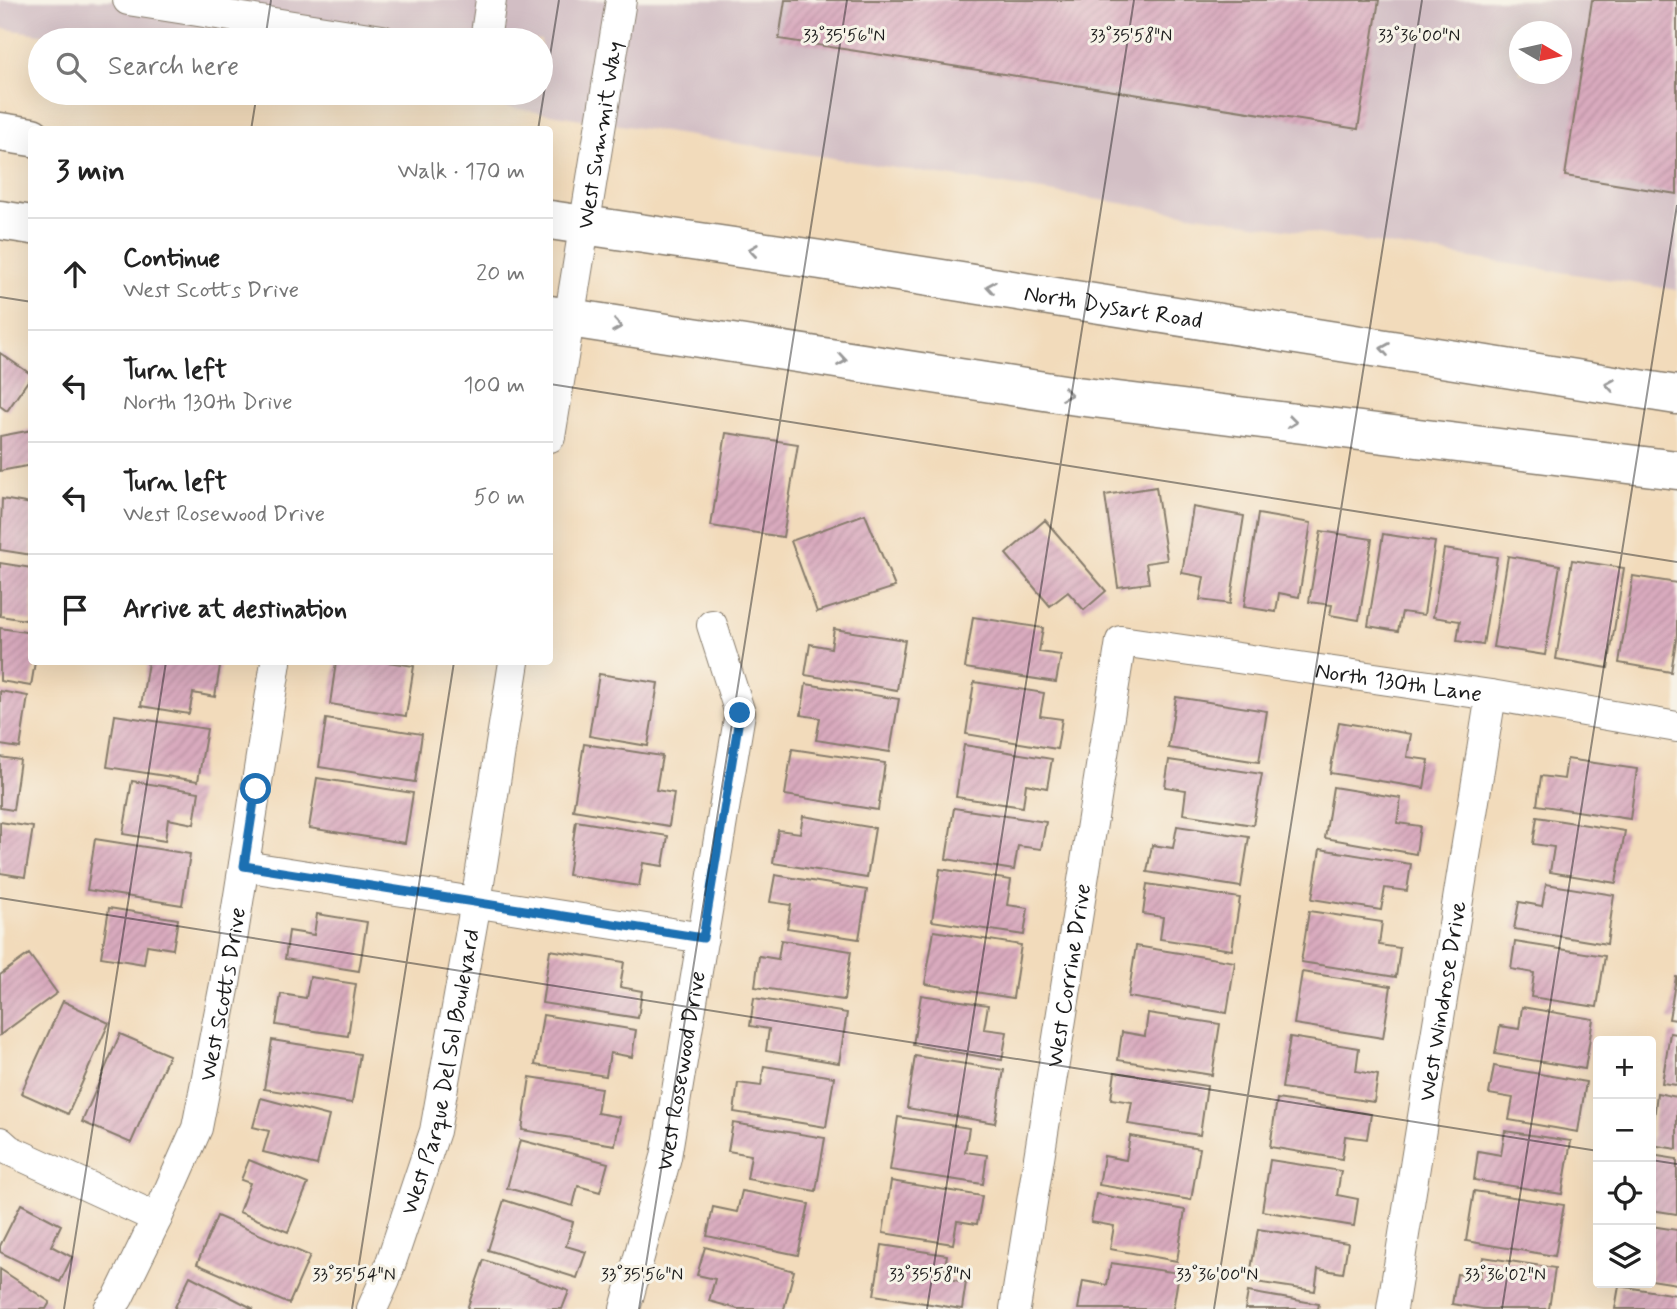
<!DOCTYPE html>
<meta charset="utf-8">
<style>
body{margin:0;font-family:Mynerve,sans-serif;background:#f6f6f6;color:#222}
.controls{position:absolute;right:21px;bottom:21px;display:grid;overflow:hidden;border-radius:7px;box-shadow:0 7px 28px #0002}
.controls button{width:63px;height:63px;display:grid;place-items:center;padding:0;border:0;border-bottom:2px solid #e0e0e0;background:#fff;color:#222;font:35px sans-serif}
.compass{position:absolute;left:1509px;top:21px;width:63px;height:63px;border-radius:50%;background:#fff;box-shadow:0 7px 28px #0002;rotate:99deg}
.stop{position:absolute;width:21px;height:21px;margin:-16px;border:5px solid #1f6fb2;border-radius:50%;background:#fff}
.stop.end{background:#1f6fb2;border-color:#fff;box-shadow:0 2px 7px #0008}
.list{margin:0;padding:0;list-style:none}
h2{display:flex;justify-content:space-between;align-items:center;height:91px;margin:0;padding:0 28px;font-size:30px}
h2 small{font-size:23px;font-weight:400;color:#767676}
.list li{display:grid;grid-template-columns:46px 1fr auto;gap:21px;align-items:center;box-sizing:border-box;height:112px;padding:0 28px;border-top:2px solid #e0e0e0}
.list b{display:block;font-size:26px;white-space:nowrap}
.list p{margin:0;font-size:23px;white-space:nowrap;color:#767676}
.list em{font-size:23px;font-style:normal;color:#767676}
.icon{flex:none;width:38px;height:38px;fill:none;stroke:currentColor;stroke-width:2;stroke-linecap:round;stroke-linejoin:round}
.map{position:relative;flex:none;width:1677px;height:1309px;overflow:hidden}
.search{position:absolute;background:#fff;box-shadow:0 7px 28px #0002;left:28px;top:28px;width:525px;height:77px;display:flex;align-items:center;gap:18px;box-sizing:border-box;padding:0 24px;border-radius:38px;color:#767676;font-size:26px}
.panel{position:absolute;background:#fff;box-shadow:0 7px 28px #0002;left:28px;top:126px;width:525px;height:539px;border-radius:7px}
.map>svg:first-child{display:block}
</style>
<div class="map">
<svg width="1677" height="1309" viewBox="0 0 1677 1309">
<defs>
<pattern id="building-hatch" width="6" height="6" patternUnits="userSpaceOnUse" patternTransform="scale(1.75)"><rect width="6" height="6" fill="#d9aabe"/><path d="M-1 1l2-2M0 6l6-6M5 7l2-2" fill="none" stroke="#ba92a3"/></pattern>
</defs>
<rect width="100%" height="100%" fill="#f7f3e8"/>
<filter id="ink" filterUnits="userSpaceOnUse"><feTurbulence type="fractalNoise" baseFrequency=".0143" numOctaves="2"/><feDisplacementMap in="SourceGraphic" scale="14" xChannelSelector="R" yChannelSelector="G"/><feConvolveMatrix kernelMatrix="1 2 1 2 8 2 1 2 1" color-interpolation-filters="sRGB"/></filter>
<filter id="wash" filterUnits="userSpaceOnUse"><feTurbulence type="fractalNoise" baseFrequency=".00686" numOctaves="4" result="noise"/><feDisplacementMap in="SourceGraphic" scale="28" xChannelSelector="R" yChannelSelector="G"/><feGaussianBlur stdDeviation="1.57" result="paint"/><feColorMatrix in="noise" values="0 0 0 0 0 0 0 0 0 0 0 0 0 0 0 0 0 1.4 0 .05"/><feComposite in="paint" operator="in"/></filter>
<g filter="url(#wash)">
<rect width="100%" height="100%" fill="#f2dbbb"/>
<path fill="#d2bec4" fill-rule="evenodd" d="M0 0H1677V290L415 93H541V40H79L0 28ZM1520 32H1562V74H1520Z"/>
<g id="blocks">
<path fill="url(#building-hatch)" d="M785 0H1379L1358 129 779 39Z
M1592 0H1677V194L1565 176Z
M0 353 32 375 7 411 0 406Z
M32 430V465L0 471V436Z
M726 433 798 444 783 537 711 526Z
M1156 487 1167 560 1146 563 1149 583 1118 587 1105 495Z
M2 499 32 504V555L0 550Z
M1193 507 1244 516 1230 604 1200 600 1204 577 1182 573Z
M865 514 895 587 817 612 791 541Z
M1258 514 1311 523 1299 597 1279 593 1276 612 1244 607Z
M1045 520 1106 591 1084 610 1068 592 1050 606 1006 554Z
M1321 531 1372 539 1359 620 1330 615 1332 605 1309 602Z
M1383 534 1435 542 1424 615 1402 612 1398 631 1368 626Z
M1444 549 1497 557 1483 645 1457 641 1460 621 1433 617Z
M1508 556 1560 565 1545 655 1493 647Z
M1572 560 1624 568 1608 668 1556 659Z
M0 563 32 568V621L0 616Z
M1633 576 1677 583V634L1671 672 1619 663Z
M973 617 1043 628 1039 652 1061 655 1056 682 965 668Z
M0 628 32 633V662H35L31 686 0 681Z
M834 629 905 640 897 690 805 675 810 644 831 648Z
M148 662H191L220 666 215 697 193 693 189 714 141 706Z
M336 662H388L414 666 406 716 330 704Z
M599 674 658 683 648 746 589 736Z
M974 682 1044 693 1040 716 1062 719 1057 749 966 734Z
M806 684 899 699 890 752 816 740 820 718 801 715Z
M0 691 28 696 20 748 0 745Z
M1176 697 1267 711 1259 762 1168 748Z
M115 715 207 729 198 781 107 767Z
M326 719 422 734 415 782 319 767Z
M1339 722 1411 734 1407 757 1429 760 1424 788 1330 773Z
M584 744 662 756 656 790 674 793 669 826 573 810Z
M964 745 1052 759 1047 788 1026 784 1023 807 956 797Z
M792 749 885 763 878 810 785 795Z
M0 757 20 760 13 810 0 808Z
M1567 759 1637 769 1630 819 1537 805 1541 776 1564 779Z
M1169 760 1262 774 1253 825 1183 814 1186 790 1165 787Z
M317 778 413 793 405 843 309 828Z
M132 781 199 792 194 824 168 819 165 841 123 834Z
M1333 787 1401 798 1397 823 1420 826 1416 854 1325 838Z
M954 808 1046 822 1041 849 1018 846 1014 870 946 859Z
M803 816 875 828 867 878 773 863 778 830 800 833Z
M1537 817 1625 831 1616 883 1550 872 1554 847 1533 844Z
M576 821 668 836 663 866 643 863 639 886 568 875Z
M0 822 33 827 25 877 0 873Z
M1177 826 1249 837 1241 887 1147 872 1152 845 1173 848Z
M95 839 190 854 182 905 87 890Z
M1320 849 1411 864 1407 891 1385 888 1381 910 1312 899Z
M940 869 1011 880 1007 905 1028 908 1024 935 932 921Z
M775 875 867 890 859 939 787 928 791 905 770 902Z
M1147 884 1240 898 1232 950 1160 939 1163 917 1143 914Z
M1546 884 1614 895 1607 944 1514 929 1519 902 1542 906Z
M109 908 178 919 173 949 147 945 144 964 101 957Z
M1309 911 1382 922 1379 945 1400 948 1396 977 1301 962Z
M317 914 367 922 359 971 285 959 289 931 314 935Z
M934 931 1021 945 1013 998 925 984Z
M781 940 851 951 844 1000 755 987 759 956 778 959Z
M1515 942 1605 956 1597 1007 1531 997 1534 973 1511 969Z
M1136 946 1235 962 1227 1013 1128 997Z
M550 950 624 962 620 987 642 991 638 1018 542 1003Z
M29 954 57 993 0 1035V975Z
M1302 972 1391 986 1383 1038 1294 1024Z
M310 977 356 984 348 1036 276 1025 281 994 306 998Z
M1676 977H1677V1020L1669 1019Z
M921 995 988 1005 984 1029 1007 1032 1002 1060 913 1045Z
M754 998 847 1013 839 1063 766 1051 769 1029 750 1026Z
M63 1001 109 1023 68 1114 21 1093Z
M1522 1007 1593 1019 1585 1069 1495 1054 1500 1026 1519 1029Z
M1148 1013 1220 1024 1212 1075 1118 1060 1122 1032 1145 1036Z
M543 1015 636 1030 632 1057 610 1053 606 1076 535 1065Z
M1670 1033 1677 1034V1085L1662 1083Z
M120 1034 169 1055 131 1143 82 1122Z
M1290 1037 1359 1048 1356 1071 1378 1075 1374 1102 1282 1088Z
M272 1040 360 1054 352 1103 264 1089Z
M915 1056 1004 1070 995 1123 907 1108Z
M764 1066 834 1077 826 1127 734 1112 738 1083 761 1086Z
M1494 1066 1586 1082 1578 1132 1509 1120 1513 1098 1489 1094Z
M1115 1072 1207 1086 1200 1135 1128 1124 1132 1102 1111 1099Z
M530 1077 601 1088 597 1113 620 1117 615 1145 522 1130Z
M1657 1093 1677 1097V1149L1651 1145Z
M261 1098 329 1116 317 1165 263 1152 269 1131 253 1127Z
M1277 1099 1371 1114 1367 1139 1345 1136 1342 1159 1270 1147Z
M898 1117 969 1128 965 1152 987 1155 983 1184 890 1170Z
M733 1123 825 1138 816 1191 747 1179 751 1155 728 1151Z
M1505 1131 1571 1141 1562 1194 1474 1180 1478 1151 1501 1155Z
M1130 1136 1200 1148 1191 1200 1099 1185 1104 1156 1126 1160Z
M520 1140 608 1163 600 1192 578 1186 573 1206 507 1188Z
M1651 1155 1677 1159V1214L1651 1210Z
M249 1160 308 1184 288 1232 239 1212 250 1183 241 1180Z
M1270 1160 1341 1171 1337 1195 1358 1199 1354 1226 1262 1211Z
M891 1181 982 1196 977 1224 957 1221 953 1244 883 1233Z
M742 1191 809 1204 798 1255 707 1236 713 1207 737 1212Z
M1474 1191 1564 1205 1555 1256 1466 1241Z
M1096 1194 1185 1210 1177 1261 1110 1249 1114 1226 1091 1222Z
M504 1200 573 1222 566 1246 586 1252 577 1278 488 1250Z
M21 1204 61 1225 51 1246 72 1257 60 1282 0 1252V1246Z
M217 1216 310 1256 289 1304 197 1264Z
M1651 1226 1677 1230V1284L1651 1280Z
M1258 1229 1348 1243 1343 1273 1318 1269 1315 1291 1249 1281Z
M882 1245 947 1255 943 1278 966 1282 962 1309 874 1295Z
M705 1247 794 1271 784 1309H738L709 1301 715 1279 697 1275Z
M1483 1257 1555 1268 1549 1309H1483L1452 1304 1457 1274 1480 1278Z
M484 1260 569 1291 562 1309H467Z
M1111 1263 1179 1273 1173 1309H1078L1083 1281 1107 1285Z
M0 1269 50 1302 46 1309H0Z
M190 1276 254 1309H174Z
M1619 1286 1677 1295V1309H1615Z
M1248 1292 1319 1304 1318 1309H1245Z"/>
</g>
</g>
<g filter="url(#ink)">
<use href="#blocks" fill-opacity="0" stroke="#877c6c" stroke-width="2"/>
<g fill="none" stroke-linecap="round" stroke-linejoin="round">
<g stroke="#877c6c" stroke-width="32">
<g id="minor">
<path d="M128 0 382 40"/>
<path d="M485 40 491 0"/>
<path id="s1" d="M550 437 621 0"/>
<path d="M244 866 703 938"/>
<path d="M0 1142 9 1150 157 1218"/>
<path id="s2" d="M109 1309 118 1298 157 1218 197 1128 225 984 276 662"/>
<path id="s3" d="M372 1309 385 1280 435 1131 476 902 514 662"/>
<path id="s4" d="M625 1309 666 1157 740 713 712 625"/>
<path id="s5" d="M1015 1309 1121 641 1491 695 1677 727"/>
<path id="s6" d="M1392 1309 1491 695"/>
</g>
</g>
<g stroke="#877c6c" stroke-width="41">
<g id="major">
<path d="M0 132 32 137"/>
<path d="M0 220 32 225"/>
<path id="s7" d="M550 220 821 260 1677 395"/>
<path d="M550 315 1077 396 1677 470"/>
</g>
</g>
<use href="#minor" stroke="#fff" stroke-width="30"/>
<use href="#major" stroke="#fff" stroke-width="38"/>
</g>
<defs><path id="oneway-chevron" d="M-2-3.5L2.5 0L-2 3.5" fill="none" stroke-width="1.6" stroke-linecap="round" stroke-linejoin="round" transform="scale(1.75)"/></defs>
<g stroke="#999">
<use href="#oneway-chevron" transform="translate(753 250) rotate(-172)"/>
<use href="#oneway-chevron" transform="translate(991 287) rotate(-171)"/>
<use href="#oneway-chevron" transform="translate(617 326) rotate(9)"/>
<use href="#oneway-chevron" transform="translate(1385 349) rotate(-171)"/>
<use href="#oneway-chevron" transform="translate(842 360) rotate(9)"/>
<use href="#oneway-chevron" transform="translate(1610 385) rotate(-171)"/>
<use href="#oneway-chevron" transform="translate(1067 394) rotate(9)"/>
<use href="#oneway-chevron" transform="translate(1292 422) rotate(7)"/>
</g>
</g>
<g fill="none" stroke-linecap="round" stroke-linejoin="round" filter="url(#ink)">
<path stroke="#1f6fb2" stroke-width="9" d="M256 789 244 866 703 938 740 713"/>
</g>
<path fill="none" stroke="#1c1c1c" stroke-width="2" stroke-opacity="0.45" d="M265 40 271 0M251 130 257 93M538 130 559 0M0 297 32 302M550 384 1677 562M0 898 1598 1151M1651 1160 1677 1164M64 1309 166 662M352 1309 454 662M639 1309 847 0M927 1309 1134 0M1214 1309 1422 0M1502 1309 1677 205"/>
<g text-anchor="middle" stroke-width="6" stroke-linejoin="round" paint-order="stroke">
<g font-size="23" fill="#1c1c1c" stroke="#f7f3e8">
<text dy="8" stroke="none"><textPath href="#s1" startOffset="306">West Summit Way</textPath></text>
<text dy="8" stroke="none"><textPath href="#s7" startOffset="570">North Dysart Road</textPath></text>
<text dy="8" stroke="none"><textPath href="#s5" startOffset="957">North 130th Lane</textPath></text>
<text dy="8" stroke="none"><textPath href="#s5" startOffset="338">West Corrine Drive</textPath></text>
<text dy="8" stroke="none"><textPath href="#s2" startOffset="338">West Scotts Drive</textPath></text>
<text dy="8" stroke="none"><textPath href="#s6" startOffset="312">West Windrose Drive</textPath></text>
<text dy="8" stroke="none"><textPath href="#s4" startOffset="245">West Rosewood Drive</textPath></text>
<text dy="8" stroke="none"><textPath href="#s3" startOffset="248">West Parque Del Sol Boulevard</textPath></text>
</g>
</g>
<g font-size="18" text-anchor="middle" fill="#1c1c1c" stroke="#f7f3e8" stroke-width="6" stroke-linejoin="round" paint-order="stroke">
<text x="844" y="41">33°35'56"N</text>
<text x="1131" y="41">33°35'58"N</text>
<text x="1419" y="41">33°36'00"N</text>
<text x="354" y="1280">33°35'54"N</text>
<text x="642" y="1280">33°35'56"N</text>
<text x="930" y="1280">33°35'58"N</text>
<text x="1217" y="1280">33°36'00"N</text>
<text x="1505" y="1280">33°36'02"N</text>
</g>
</svg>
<div class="controls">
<button>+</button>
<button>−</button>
<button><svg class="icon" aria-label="locate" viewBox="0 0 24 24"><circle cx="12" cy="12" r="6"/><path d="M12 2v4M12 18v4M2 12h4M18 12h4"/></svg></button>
<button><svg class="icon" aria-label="layers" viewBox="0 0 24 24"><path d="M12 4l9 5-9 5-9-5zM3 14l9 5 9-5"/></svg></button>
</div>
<svg class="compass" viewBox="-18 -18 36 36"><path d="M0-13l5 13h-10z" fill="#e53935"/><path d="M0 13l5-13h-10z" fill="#767676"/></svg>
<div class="stop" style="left:256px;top:789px"></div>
<div class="stop end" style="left:740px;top:713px"></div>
<div class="search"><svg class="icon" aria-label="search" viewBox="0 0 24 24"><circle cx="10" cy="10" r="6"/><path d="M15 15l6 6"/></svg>Search here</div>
<section class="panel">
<h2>3 min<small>Walk · 170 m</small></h2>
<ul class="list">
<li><svg class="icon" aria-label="ahead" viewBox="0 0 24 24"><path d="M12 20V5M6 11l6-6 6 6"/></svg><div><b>Continue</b><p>West Scotts Drive</p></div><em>20 m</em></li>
<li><svg class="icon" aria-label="left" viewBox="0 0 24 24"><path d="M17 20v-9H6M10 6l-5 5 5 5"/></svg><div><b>Turn left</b><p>North 130th Drive</p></div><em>100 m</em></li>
<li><svg class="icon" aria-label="left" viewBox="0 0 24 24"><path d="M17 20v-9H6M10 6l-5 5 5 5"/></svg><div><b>Turn left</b><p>West Rosewood Drive</p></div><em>50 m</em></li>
<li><svg class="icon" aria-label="arrive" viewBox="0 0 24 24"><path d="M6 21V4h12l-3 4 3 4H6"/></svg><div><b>Arrive at destination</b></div></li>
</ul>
</section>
</div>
